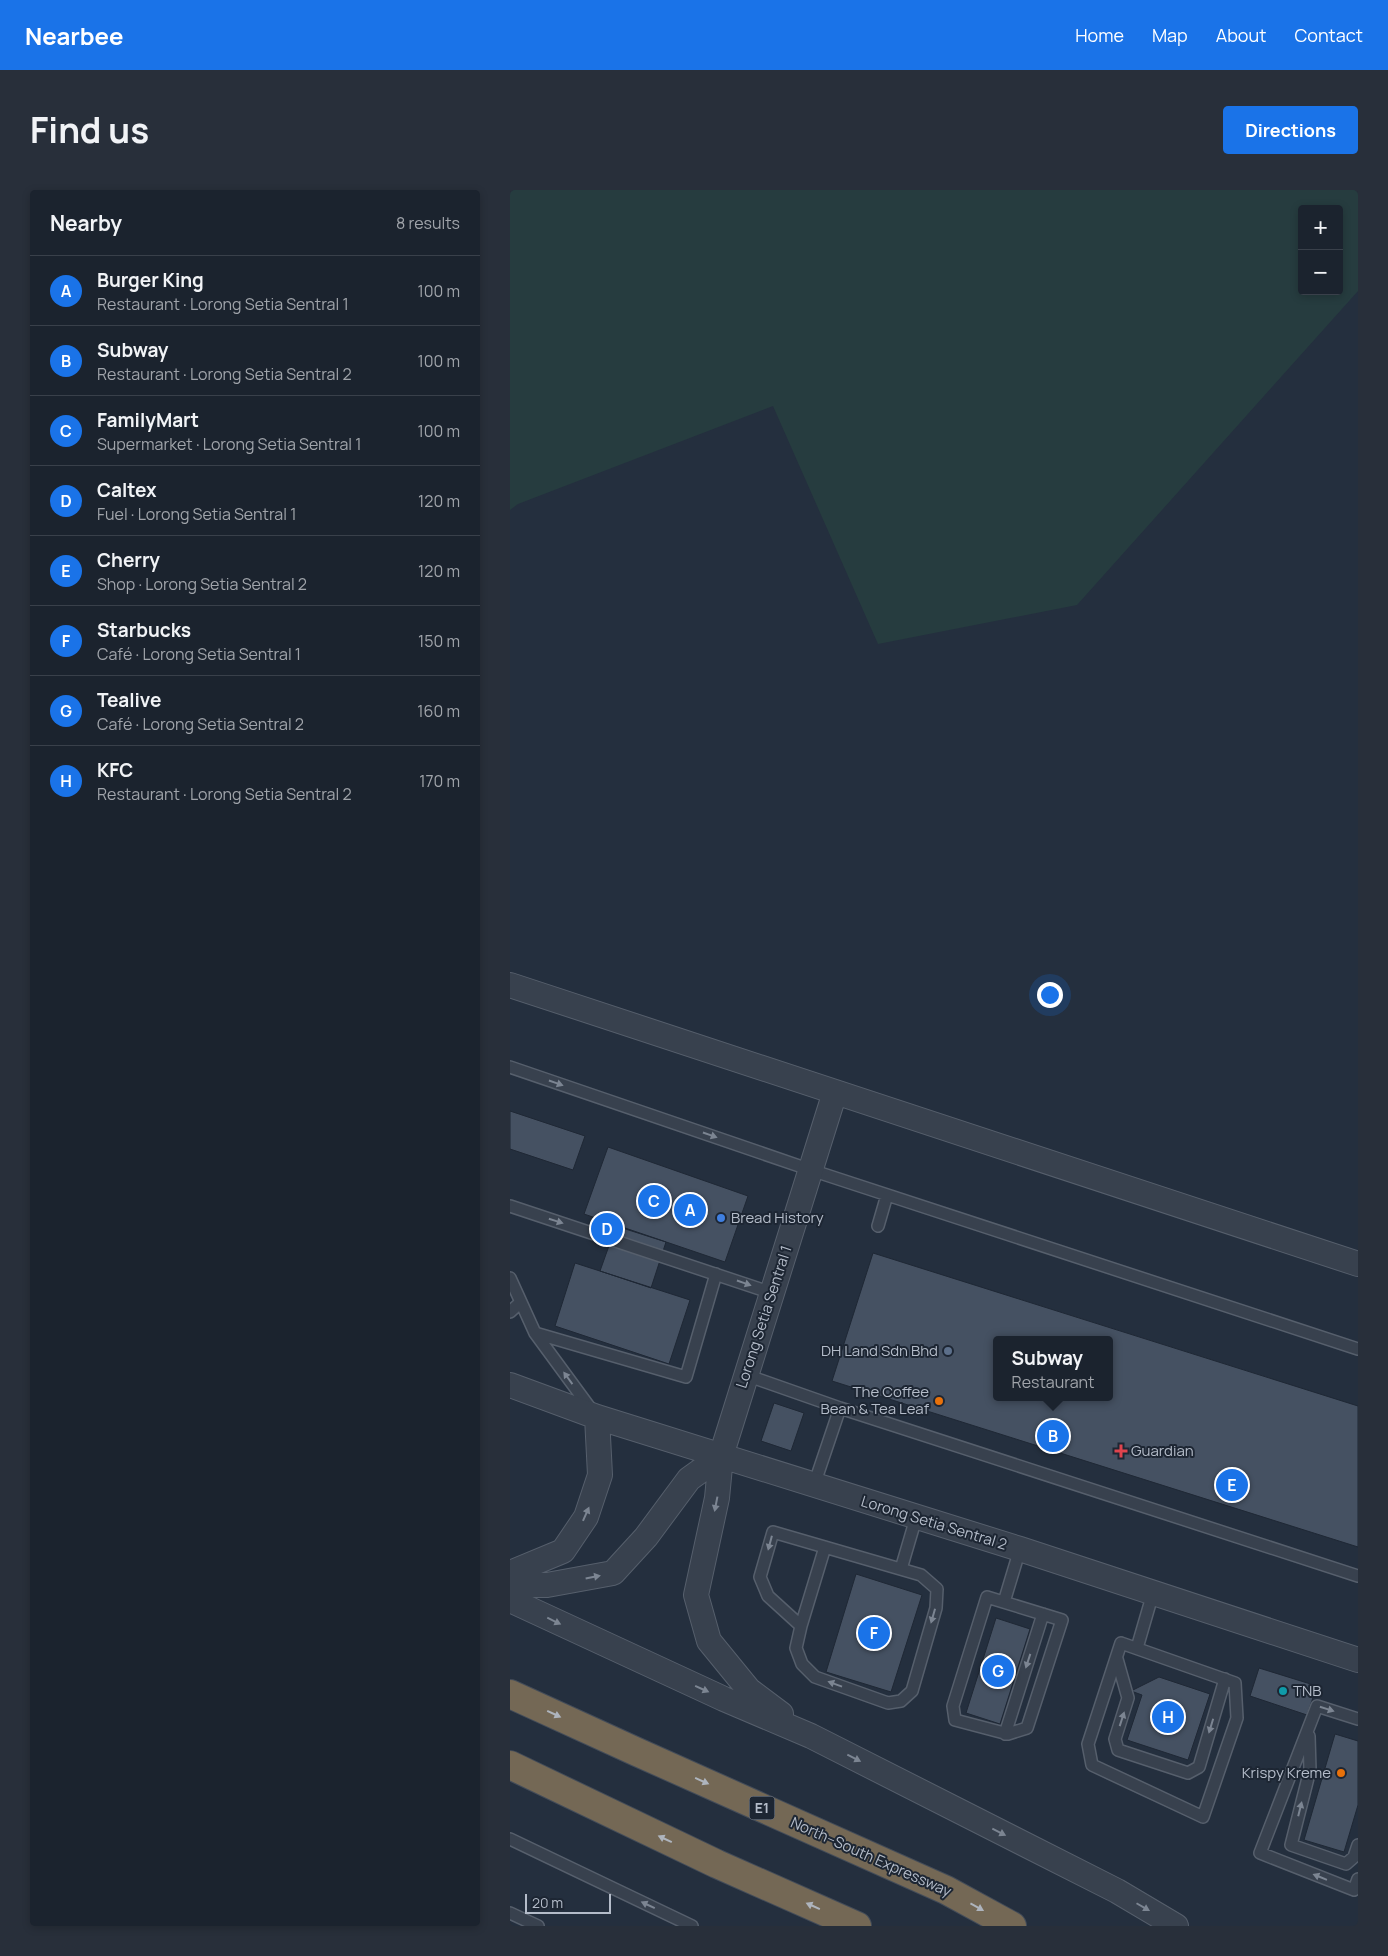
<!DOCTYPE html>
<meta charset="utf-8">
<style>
body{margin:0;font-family:Manrope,sans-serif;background:#282f3a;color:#f1f3f6}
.controls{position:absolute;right:15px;top:15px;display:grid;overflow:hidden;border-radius:5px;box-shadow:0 2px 8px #0003}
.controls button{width:45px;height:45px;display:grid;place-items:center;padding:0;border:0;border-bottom:1px solid #39404a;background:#1b232e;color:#f1f3f6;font:25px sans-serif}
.scale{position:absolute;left:15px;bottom:12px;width:86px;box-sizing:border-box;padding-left:5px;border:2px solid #b4bcc9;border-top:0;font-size:14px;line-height:18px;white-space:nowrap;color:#b4bcc9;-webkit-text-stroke:4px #1d2633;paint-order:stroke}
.you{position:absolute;left:539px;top:804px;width:18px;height:18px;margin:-12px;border:4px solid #fff;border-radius:50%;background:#1a73e8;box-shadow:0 0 0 8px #1a73e833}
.badge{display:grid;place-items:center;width:32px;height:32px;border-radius:50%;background:#1a73e8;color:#fff;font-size:16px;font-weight:700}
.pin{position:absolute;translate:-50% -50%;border:2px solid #fff;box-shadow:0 1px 5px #0006}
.popup{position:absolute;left:483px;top:1146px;width:120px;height:65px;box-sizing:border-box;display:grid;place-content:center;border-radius:5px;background:#1b232e;filter:drop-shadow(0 1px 4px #0005);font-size:16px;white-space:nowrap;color:#a0a4aa}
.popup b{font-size:19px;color:#f1f3f6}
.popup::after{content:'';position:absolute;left:50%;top:100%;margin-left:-10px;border:10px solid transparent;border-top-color:#1b232e}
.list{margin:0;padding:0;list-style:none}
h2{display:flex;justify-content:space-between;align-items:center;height:65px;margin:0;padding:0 20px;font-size:21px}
h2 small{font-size:16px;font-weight:400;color:#a0a4aa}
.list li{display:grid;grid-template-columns:32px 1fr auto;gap:15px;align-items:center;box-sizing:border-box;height:70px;padding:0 20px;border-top:1px solid #39404a}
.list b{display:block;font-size:19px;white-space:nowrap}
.list p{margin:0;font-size:16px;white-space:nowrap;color:#a0a4aa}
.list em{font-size:16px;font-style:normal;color:#a0a4aa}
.map{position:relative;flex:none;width:848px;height:1736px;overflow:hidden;border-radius:5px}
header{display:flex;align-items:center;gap:30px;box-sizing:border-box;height:70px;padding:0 25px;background:#1a73e8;color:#fff}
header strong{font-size:24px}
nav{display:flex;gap:28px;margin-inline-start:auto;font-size:18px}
.intro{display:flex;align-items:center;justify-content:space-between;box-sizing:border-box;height:120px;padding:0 30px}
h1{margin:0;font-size:35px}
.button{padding:12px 22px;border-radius:5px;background:#1a73e8;color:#fff;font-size:18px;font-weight:700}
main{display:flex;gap:30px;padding:0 30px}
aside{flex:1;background:#1b232e;border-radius:5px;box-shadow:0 2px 8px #0003}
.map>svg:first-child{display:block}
</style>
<header>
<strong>Nearbee</strong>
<nav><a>Home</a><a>Map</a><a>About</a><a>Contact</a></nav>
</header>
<div class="intro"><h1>Find us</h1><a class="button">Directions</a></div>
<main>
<aside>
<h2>Nearby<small>8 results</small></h2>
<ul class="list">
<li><span class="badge">A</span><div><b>Burger King</b><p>Restaurant · Lorong Setia Sentral 1</p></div><em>100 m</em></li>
<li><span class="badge">B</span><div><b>Subway</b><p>Restaurant · Lorong Setia Sentral 2</p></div><em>100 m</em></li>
<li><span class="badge">C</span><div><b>FamilyMart</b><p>Supermarket · Lorong Setia Sentral 1</p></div><em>100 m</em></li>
<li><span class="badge">D</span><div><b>Caltex</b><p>Fuel · Lorong Setia Sentral 1</p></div><em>120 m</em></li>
<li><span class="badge">E</span><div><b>Cherry</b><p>Shop · Lorong Setia Sentral 2</p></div><em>120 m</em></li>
<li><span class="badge">F</span><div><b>Starbucks</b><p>Café · Lorong Setia Sentral 1</p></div><em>150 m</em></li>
<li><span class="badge">G</span><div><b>Tealive</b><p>Café · Lorong Setia Sentral 2</p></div><em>160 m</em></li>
<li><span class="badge">H</span><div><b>KFC</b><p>Restaurant · Lorong Setia Sentral 2</p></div><em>170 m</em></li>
</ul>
</aside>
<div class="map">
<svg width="848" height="1736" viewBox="0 0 848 1736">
<rect width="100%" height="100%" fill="#242f3e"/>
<path fill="#263c3f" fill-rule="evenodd" d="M0 0H848V101L567 415 368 454 263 216 8 314 0 320ZM792 19H829V101H792Z"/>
<path fill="#455162" stroke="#1f2835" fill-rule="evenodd" d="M0 921 75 946 63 980 0 959Z
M98 957 238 1006 215 1072 74 1024Z
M106 1036 156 1052 141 1098 90 1081Z
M363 1063 848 1216V1357L322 1191ZM487 1150H599V1207H487Z
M65 1073 180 1110 159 1174 45 1136Z
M264 1213 294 1223 281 1261 251 1251Z
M346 1384 412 1405 381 1502 316 1482Z
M486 1428 520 1439 490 1534 456 1523Z
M749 1478 807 1496 797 1525 740 1506Z
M649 1487 700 1504 678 1570 617 1550 632 1505 621 1501Z
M825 1544 848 1551V1615L834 1662 794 1650Z"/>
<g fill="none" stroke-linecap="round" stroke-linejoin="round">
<g stroke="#565f6c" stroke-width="14">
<path id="service" d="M0 877 301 980 848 1159
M0 1016 262 1103
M368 1036 377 1005
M0 1088 25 1143 83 1222
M0 1122 11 1112
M25 1143 176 1187 206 1084
M236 1185 330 1218
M304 1295 330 1218 848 1386
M391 1379 406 1328
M477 1407 552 1430 517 1538 498 1544 445 1530 443 1516Z
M494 1412 510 1359
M291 1436 286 1458 292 1474 305 1487 378 1513 391 1511 402 1501 426 1418 427 1399 411 1385 263 1342 250 1387 258 1406 291 1436 315 1357
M611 1453 725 1493 727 1528 693 1627 582 1575 578 1554Z
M627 1458 643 1403
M607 1469 618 1508 605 1549 608 1560 678 1583 689 1577 715 1489
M848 1529 807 1516 750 1663 844 1700 848 1689
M495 1544 533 1424
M799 1546 800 1580 781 1655 836 1674 844 1667 848 1655
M0 1649 182 1736
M0 1723 28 1736"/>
</g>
<g stroke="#565f6c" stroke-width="26">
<path id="minor" d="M0 795 848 1074
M0 1195 87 1227 510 1359 848 1470
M0 1383 53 1361 76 1327 90 1285 87 1227
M0 1395H37L103 1383 136 1347 179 1289 211 1266
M0 1410 214 1509 301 1546 607 1701 666 1736
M271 1524 239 1500 199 1451 186 1405 207 1308 211 1266 325 902"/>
</g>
<g stroke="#434c59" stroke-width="30">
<path id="motorway" d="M0 1504 127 1562 436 1700 502 1736
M0 1575 207 1674 347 1736"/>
</g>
<use href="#service" stroke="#38414e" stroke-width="11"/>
<use href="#minor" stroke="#38414e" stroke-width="24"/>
<use href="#motorway" stroke="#746855" stroke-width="28"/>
</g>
<defs><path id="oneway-solid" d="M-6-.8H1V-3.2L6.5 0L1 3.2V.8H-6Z" transform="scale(1.25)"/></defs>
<g fill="#7c8592">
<use href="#oneway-solid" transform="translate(46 893) rotate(19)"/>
<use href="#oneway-solid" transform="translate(200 945) rotate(19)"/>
<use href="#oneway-solid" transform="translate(46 1031) rotate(18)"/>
<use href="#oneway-solid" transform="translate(234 1093) rotate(19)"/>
<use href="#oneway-solid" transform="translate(58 1188) rotate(-126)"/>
<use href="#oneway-solid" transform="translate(206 1314) rotate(101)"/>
<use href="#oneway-solid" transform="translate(76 1324) rotate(-66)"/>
<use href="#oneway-solid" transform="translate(260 1353) rotate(105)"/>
<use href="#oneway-solid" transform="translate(83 1387) rotate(-11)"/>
<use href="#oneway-solid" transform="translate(423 1426) rotate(106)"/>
<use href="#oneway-solid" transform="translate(44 1431) rotate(26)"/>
<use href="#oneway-solid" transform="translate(518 1471) rotate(108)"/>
<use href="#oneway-solid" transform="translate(325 1494) rotate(-160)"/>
<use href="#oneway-solid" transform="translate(192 1499) rotate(24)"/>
<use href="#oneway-solid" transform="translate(817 1519) rotate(18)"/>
<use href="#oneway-solid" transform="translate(612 1529) rotate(-72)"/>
<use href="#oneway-solid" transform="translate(701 1536) rotate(107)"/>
<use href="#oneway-solid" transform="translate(344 1568) rotate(27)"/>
<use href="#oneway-solid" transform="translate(790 1619) rotate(-76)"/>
<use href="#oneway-solid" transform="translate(489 1642) rotate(27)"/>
<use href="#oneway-solid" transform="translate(810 1687) rotate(-158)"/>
<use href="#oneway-solid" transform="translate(138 1715) rotate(-155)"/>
<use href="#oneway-solid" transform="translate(633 1717) rotate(30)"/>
</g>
<g fill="#aeb4bd">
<use href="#oneway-solid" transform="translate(44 1524) rotate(25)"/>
<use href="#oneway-solid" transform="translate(192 1591) rotate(24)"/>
<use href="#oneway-solid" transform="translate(155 1649) rotate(-155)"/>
<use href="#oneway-solid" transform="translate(303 1716) rotate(-156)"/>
<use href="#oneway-solid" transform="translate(467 1717) rotate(29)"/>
</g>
<circle fill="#3f7fe0" stroke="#1d2633" stroke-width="2" cx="211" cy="1028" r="5"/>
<circle fill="#5c6f8a" stroke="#1d2633" stroke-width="2" cx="438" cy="1161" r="5"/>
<g fill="#e8710a" stroke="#1d2633" stroke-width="2">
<circle cx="429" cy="1211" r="5"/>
<circle cx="831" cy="1583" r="5"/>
</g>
<path fill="#e0444e" stroke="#1d2633" stroke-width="2" d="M608.5 1253.5h5v5h5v5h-5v5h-5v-5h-5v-5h5z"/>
<circle fill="#0f9aa8" stroke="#1d2633" stroke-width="2" cx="773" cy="1501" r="5"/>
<g text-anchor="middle" stroke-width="4" stroke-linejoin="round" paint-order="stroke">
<rect fill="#1d2633" stroke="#878f9c" stroke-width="1" x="239.5" y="1606.5" width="25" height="23" rx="4"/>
<g font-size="14" font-weight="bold" fill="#b4bcc9">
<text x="252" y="1623">E1</text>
</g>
<g font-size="15" fill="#b4bcc9" stroke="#1d2633" text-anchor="start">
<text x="221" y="1033">Bread History</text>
<text x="428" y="1166" text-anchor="end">DH Land Sdn Bhd</text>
<text x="419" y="1207" text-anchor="end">The Coffee<tspan x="419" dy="17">Bean &amp; Tea Leaf</tspan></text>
<text x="621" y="1266">Guardian</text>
<text x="783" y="1506">TNB</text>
<text x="821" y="1588" text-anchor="end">Krispy Kreme</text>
</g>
<g font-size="15" fill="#b4bcc9" stroke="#1d2633">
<text transform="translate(254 1127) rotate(-72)" y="5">Lorong Setia Sentral 1</text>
<text transform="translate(424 1333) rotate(17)" y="5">Lorong Setia Sentral 2</text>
<text transform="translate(361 1667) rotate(24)" y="5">North–South Expressway</text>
</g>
</g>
</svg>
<div class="controls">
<button>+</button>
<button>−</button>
</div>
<div class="scale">20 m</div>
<div class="you"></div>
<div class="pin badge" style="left:180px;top:1020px">A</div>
<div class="pin badge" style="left:543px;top:1246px">B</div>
<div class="popup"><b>Subway</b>Restaurant</div>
<div class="pin badge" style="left:144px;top:1011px">C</div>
<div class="pin badge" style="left:97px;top:1039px">D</div>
<div class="pin badge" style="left:722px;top:1295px">E</div>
<div class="pin badge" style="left:364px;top:1443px">F</div>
<div class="pin badge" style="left:488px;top:1481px">G</div>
<div class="pin badge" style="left:658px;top:1527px">H</div>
</div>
</main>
